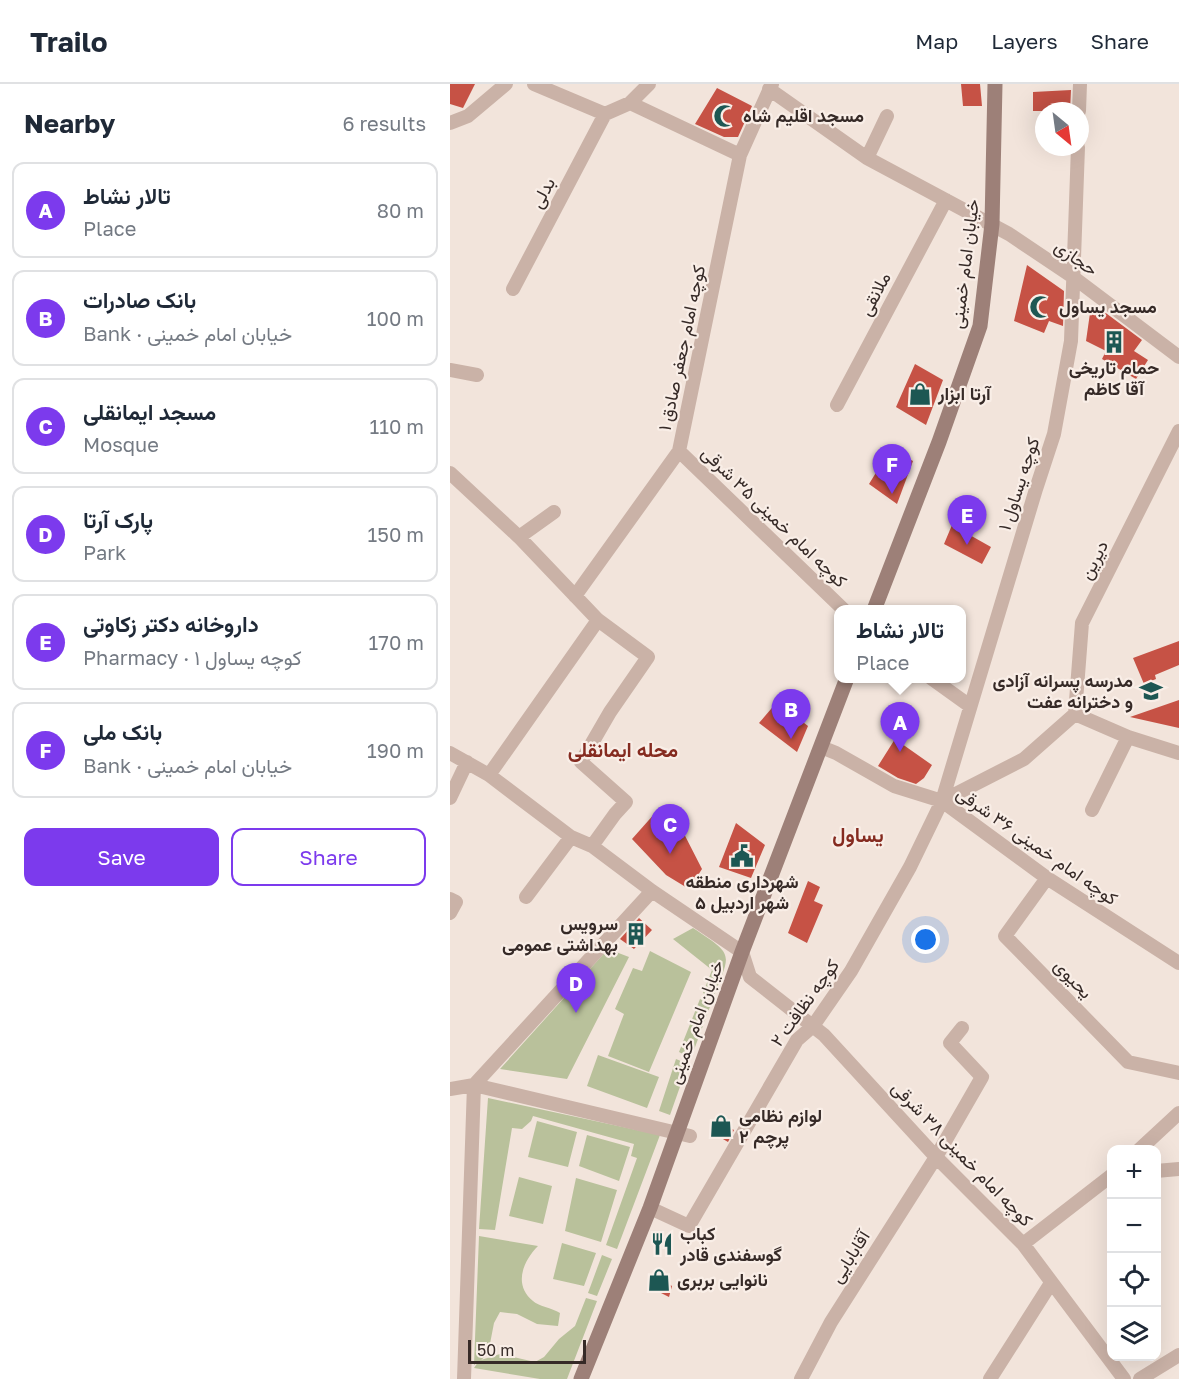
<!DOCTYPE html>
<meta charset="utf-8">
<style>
body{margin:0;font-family:"Golos Text",Vazirmatn,sans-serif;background:#f6f6f7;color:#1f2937}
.controls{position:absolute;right:18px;bottom:18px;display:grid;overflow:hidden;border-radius:12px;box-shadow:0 6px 24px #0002}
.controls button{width:54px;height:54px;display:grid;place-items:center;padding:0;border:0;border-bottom:2px solid #e0e1e3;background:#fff;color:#1f2937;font:30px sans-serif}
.compass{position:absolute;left:585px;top:18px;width:54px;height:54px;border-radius:50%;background:#fff;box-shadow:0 6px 24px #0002;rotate:151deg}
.scale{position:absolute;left:18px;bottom:15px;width:118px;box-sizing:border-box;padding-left:6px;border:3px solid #362a27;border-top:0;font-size:16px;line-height:21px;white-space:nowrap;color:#362a27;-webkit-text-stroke:4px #f9eee7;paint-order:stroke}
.you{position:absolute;left:476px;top:856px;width:21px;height:21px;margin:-15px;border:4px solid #fff;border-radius:50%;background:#1a73e8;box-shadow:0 0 0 9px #1a73e833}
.badge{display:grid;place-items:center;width:39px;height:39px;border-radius:50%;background:#7c3aed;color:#fff;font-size:20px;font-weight:700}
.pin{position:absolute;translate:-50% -50px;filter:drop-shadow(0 2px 3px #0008)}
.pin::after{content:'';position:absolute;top:32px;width:21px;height:18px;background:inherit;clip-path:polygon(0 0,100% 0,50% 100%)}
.popup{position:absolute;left:384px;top:521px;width:132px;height:78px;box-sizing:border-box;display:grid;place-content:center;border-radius:12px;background:#fff;filter:drop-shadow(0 2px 4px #0005);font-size:20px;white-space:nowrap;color:#747a83}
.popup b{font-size:22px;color:#1f2937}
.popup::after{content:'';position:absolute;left:50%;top:100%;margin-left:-12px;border:12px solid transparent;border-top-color:#fff}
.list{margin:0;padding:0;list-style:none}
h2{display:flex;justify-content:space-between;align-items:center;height:78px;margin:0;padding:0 24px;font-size:26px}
h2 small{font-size:20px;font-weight:400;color:#747a83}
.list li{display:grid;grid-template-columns:39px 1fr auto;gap:18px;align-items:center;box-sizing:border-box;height:96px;margin:0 12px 12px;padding:0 12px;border:2px solid #e0e1e3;border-radius:12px}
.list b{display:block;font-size:22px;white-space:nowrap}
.list p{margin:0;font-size:20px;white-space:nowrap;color:#747a83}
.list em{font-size:20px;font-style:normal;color:#747a83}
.actions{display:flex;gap:12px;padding:18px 24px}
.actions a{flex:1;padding:14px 0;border:2px solid #7c3aed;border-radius:12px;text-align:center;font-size:21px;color:#7c3aed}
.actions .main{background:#7c3aed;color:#fff}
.icon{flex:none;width:33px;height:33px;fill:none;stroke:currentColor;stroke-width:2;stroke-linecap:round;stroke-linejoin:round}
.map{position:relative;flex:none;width:729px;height:1295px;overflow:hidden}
header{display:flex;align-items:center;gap:36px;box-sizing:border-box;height:84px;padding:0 30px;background:#fff;border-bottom:2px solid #e0e1e3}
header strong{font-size:28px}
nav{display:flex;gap:33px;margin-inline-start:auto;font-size:21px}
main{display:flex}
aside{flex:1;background:#fff}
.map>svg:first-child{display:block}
</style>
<header>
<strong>Trailo</strong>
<nav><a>Map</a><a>Layers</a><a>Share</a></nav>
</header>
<main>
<aside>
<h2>Nearby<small>6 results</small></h2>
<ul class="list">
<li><span class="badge">A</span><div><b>تالار نشاط</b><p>Place</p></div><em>80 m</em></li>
<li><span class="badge">B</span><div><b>بانک صادرات</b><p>Bank · خیابان امام خمینی</p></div><em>100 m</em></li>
<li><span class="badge">C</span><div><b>مسجد ایمانقلی</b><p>Mosque</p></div><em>110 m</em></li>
<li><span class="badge">D</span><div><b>پارک آرتا</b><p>Park</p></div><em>150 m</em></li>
<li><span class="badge">E</span><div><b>داروخانه دکتر زکاوتی</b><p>Pharmacy · کوچه یساول ۱</p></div><em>170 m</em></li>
<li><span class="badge">F</span><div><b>بانک ملی</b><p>Bank · خیابان امام خمینی</p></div><em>190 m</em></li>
</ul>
<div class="actions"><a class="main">Save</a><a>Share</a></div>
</aside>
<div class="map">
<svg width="729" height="1295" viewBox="0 0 729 1295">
<rect width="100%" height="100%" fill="#f2e4db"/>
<path fill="#b9c19b" d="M243 844C285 872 281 868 263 914L253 909 262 886 223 855Z
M158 865 179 873 117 995 50 985Z
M200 867 241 888 199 988 158 972 174 930 165 925 183 884 192 887Z
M250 915 261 920 241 974 229 968Z
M148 971 209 993 197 1024 137 1002Z
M226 975 238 980 220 1031 209 1027Z
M38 1014 210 1051 167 1165 156 1161 187 1074 181 1072 184 1060 83 1032 81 1037 72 1045 62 1044 45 1146 29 1145Z
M87 1037 127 1048 118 1083 78 1073Z
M137 1051 180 1063 169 1097 129 1082Z
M69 1093 102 1102 93 1140 59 1132Z
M126 1094 167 1106 151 1158 115 1147Z
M29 1152 88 1162C73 1177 63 1201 83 1217 88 1222 102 1224 110 1229L108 1242 87 1240 67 1230 50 1228 44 1239 38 1270 31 1276 50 1270 85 1278 94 1273 109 1255 125 1242 136 1214 147 1217 117 1295H90L24 1284 28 1278 24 1281Z
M112 1159 146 1169 134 1202 103 1195Z
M152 1171 162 1175 147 1212 138 1209Z"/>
<path fill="#c65245" d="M0 0H25L13 24 0 20Z
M511 0H530L532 22H513Z
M267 4 302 22 288 53H274L245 40Z
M621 6 620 27H583V8Z
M577 181 614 207 613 242 599 237 594 249 564 237Z
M645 221 692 256 684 267 698 276 686 295 652 275 656 267 636 257 641 222Z
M465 280 493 296 476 341 446 323Z
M459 375 463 377 447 420 419 400 427 387 443 398Z
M502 441 541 463 532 480 494 460Z
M729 557V581L705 591 706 595 694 600 683 574Z
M729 616V644L680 633Z
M327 618 358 642 347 668 309 639Z
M445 655 482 681 474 694 466 700 448 694 428 682Z
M206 728 229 740 252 785 239 805 216 791 182 755Z
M286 739 315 761 301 794 269 783Z
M358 797 370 803 364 817 373 821 357 859 338 849Z
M189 834 202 846 184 865 170 855Z
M266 1036 284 1046 278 1058 261 1048Z
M205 1190 222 1202 219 1213 201 1204Z"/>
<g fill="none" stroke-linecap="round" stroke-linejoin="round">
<path stroke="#cab2a7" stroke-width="14" d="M84 0 155 30 180 19 290 71
M319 5 417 74 559 150 623 193 729 273
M180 19 199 0
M629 27 630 0
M0 39 18 32 56 0
M417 74 437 32
M63 205 155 30
M0 286 27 291
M387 321 496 116
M229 367 394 526
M0 389 69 453 148 536 198 573 160 628 131 678 176 718 165 730 142 762
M69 453 104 428
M125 512 229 367 290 71 322 0
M481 594 520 622
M625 630 632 539 729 347
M625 630 678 653 729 669
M371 663 386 669 444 702 492 717 597 794 729 879
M0 669 39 691 121 753 142 762 202 807 292 868 300 893 374 951 486 1073 573 1160 674 1295
M39 691 148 536
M0 714 17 678
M492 717 574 675 625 630
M642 726 678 653
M597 794 555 852 678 978 729 989
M76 813 121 753
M0 815 6 818 0 829
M0 1005 24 1001 240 1052
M689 1066 729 1029
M706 1087 729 1085
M200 1124 239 1142 347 956 363 942 401 887 460 783 492 717 586 405 604 350 621 257 628 63
M573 1160 662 1091
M14 1295 24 1001 202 807
M351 1295 381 1238 486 1073 532 993 500 959 512 944
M540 1295 601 1199
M690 1295 729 1271"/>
<path stroke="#9d8078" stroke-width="15" d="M424 526 489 358 530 242 542 140 545 0
M131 1295 200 1124 292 868 397 594"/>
</g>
<defs>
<g id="mosque-bare" transform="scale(1.8)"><path d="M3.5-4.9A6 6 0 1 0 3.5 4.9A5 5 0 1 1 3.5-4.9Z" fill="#1d5753" stroke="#f9eee7" stroke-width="2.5" paint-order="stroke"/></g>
<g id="building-bare" transform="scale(1.8)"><path d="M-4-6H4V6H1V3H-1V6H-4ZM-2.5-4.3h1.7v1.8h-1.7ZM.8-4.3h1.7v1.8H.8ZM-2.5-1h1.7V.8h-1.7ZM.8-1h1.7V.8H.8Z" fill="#1d5753" stroke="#f9eee7" stroke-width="2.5" paint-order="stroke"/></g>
<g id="shop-bare" transform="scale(1.8)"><path d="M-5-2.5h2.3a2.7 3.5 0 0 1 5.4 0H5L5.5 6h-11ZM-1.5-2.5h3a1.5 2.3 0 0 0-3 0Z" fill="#1d5753" stroke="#f9eee7" stroke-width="2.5" paint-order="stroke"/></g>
<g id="school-bare" transform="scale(1.8)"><path d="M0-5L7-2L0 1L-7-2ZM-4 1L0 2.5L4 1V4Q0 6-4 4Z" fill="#1d5753" stroke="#f9eee7" stroke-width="2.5" paint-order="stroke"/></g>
<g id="civic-bare" transform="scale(1.8)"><path d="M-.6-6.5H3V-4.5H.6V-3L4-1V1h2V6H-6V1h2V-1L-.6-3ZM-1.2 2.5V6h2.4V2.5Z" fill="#1d5753" stroke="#f9eee7" stroke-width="2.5" paint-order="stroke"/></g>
<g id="restaurant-bare" transform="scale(1.8)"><path d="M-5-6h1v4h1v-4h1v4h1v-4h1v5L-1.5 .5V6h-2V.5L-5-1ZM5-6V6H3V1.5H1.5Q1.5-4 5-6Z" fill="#1d5753" stroke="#f9eee7" stroke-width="2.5" paint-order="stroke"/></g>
</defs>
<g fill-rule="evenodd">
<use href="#mosque-bare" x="275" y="32"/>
<use href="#mosque-bare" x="591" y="223"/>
<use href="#building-bare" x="664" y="258"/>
<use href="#shop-bare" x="470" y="310"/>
<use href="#school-bare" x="701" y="607"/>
<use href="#civic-bare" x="292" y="772"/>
<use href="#building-bare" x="186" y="850"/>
<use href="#shop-bare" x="271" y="1042"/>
<use href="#restaurant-bare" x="212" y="1160"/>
<use href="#shop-bare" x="209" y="1196"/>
</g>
<g text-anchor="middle" stroke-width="4.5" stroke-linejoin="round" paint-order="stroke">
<g font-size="18" font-weight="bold" fill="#362a27" stroke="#f9eee7" text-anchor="start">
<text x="293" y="38">مسجد اقلیم شاه</text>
<text x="609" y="229">مسجد یساول</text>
<text x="664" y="290" text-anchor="middle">حمام تاریخی<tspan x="664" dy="21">آقا کاظم</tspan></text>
<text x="488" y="316">آرتا ابزار</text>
<text x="683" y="603" text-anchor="end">مدرسه پسرانه آزادی<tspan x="683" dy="21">و دخترانه عفت</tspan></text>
<text x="292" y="804" text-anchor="middle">شهرداری منطقه<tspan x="292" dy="21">۵ شهر اردبیل</tspan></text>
<text x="168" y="846" text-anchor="end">سرویس<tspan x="168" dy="21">بهداشتی عمومی</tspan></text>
<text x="289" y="1038">لوازم نظامی<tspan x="289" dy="21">پرچم ۲</tspan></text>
<text x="230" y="1156">کباب<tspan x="230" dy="21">گوسفندی قادر</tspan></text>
<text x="227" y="1202">نانوایی بربری</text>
</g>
<g font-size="18" fill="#362a27" stroke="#f9eee7">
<text transform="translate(93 109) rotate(-62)" y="6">بدلی</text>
<text transform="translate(626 174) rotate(35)" y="6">حجازی</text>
<text transform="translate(515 180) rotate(-83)" y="6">خیابان امام خمینی</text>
<text transform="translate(425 210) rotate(-62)" y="6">ملانقی</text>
<text transform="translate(232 264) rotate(-78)" y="6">کوچه امام جعفر صادق ۱</text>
<text transform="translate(569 400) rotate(-72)" y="6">کوچه یساول ۱</text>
<text transform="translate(324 433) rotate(44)" y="6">کوچه امام خمینی ۳۵ شرقی</text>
<text transform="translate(644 476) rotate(-63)" y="6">دیرین</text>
<text transform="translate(587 762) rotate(35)" y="6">کوچه امام خمینی ۳۶ شرقی</text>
<text transform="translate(623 895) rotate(46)" y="6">یحیوی</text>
<text transform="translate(355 919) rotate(-54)" y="6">کوچه نظافت ۲</text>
<text transform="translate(246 938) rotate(-70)" y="6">خیابان امام خمینی</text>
<text transform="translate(512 1070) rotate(46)" y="6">کوچه امام خمینی ۳۸ شرقی</text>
<text transform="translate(400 1173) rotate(-58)" y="6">آقابابایی</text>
</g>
<g font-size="20" font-weight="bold" fill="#852b20" stroke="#f9eee7">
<text x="173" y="673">محله ایمانقلی</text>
<text x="408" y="758">یساول</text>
</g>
</g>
</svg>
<div class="controls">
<button>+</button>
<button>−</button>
<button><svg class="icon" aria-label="locate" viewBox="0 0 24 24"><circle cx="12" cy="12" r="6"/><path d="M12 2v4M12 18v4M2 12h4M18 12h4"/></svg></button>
<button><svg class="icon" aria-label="layers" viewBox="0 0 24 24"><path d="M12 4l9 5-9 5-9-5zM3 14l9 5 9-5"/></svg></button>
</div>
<svg class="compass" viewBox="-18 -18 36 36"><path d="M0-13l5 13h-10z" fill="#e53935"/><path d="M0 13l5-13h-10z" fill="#747a83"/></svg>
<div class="scale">50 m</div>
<div class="you"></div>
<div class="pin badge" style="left:450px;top:668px">A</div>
<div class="popup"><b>تالار نشاط</b>Place</div>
<div class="pin badge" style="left:341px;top:655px">B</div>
<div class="pin badge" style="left:220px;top:770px">C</div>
<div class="pin badge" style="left:126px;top:929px">D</div>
<div class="pin badge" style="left:517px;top:461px">E</div>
<div class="pin badge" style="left:442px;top:410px">F</div>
</div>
</main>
